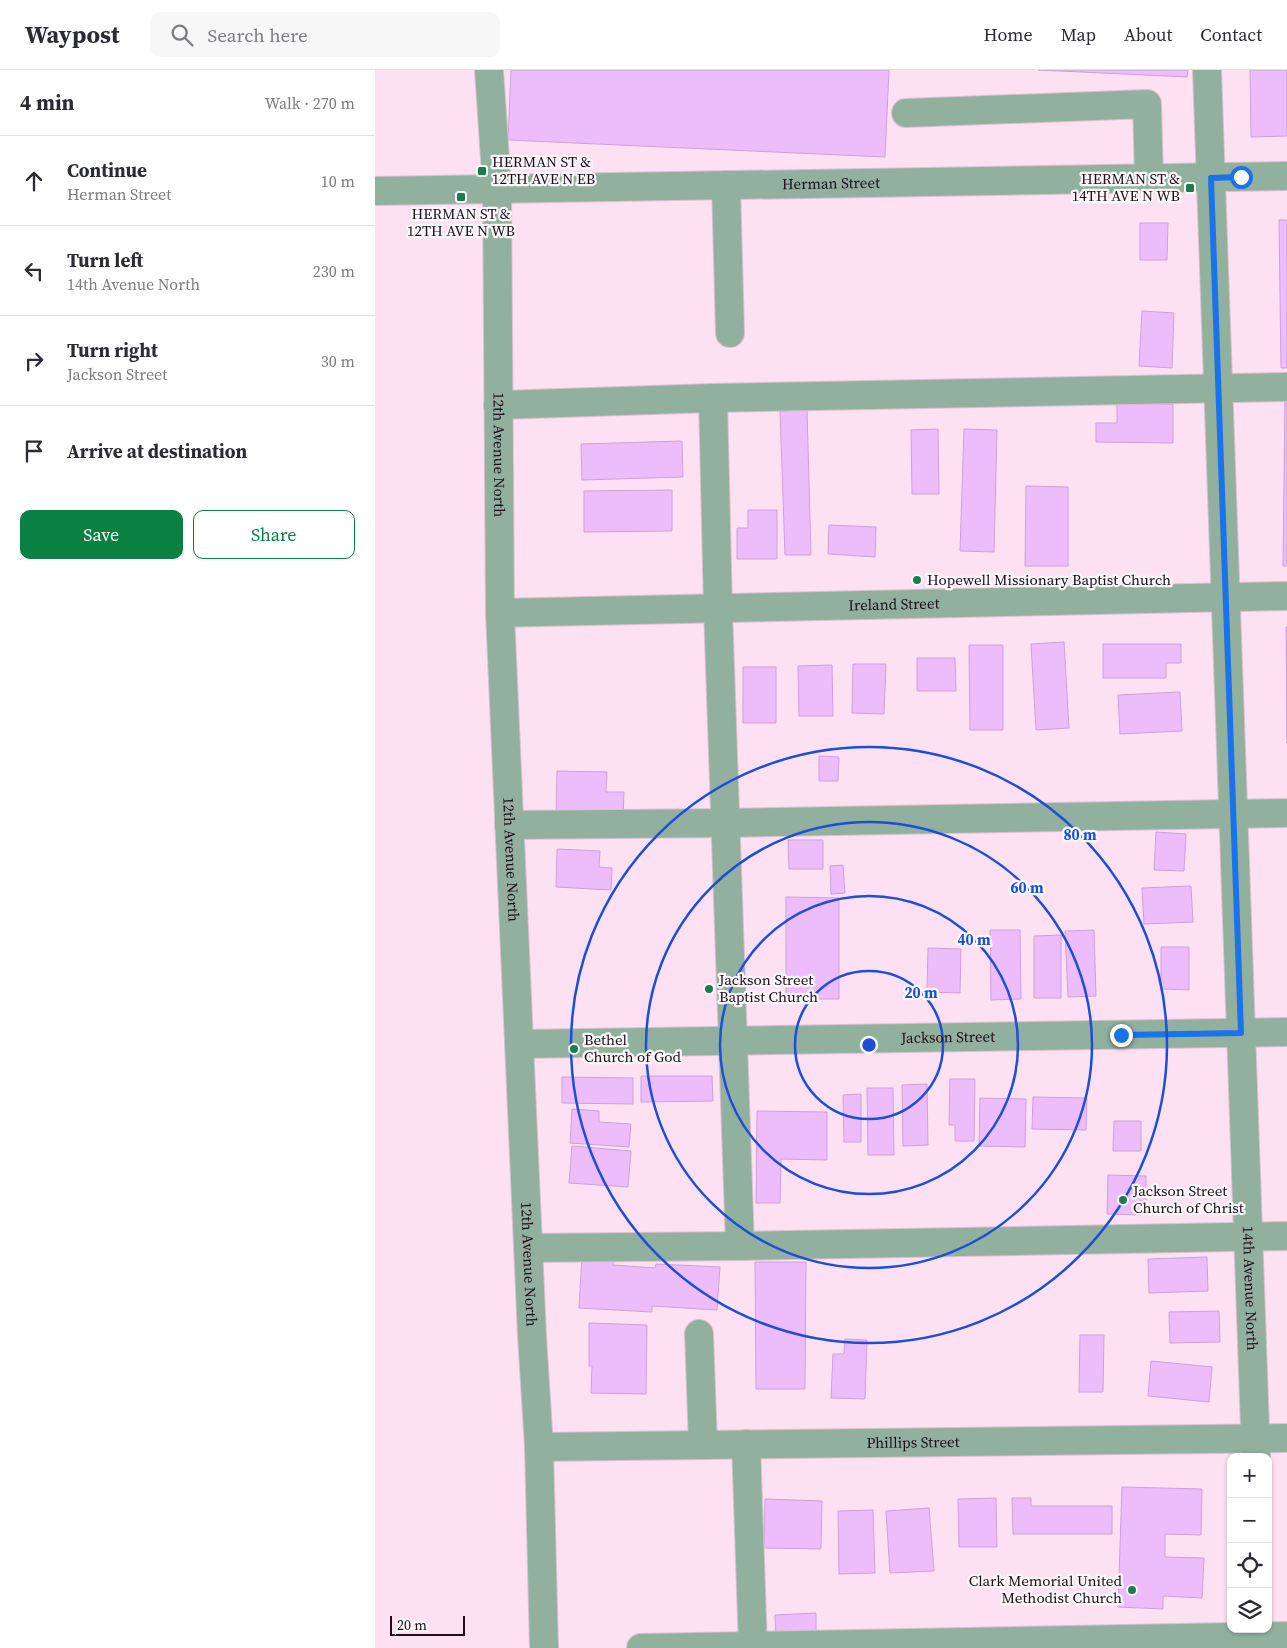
<!DOCTYPE html>
<meta charset="utf-8">
<style>
body{margin:0;font-family:"Source Serif 4",serif;background:#f7f7f7;color:#2b2b33}
.controls{position:absolute;right:15px;bottom:15px;display:grid;overflow:hidden;border-radius:10px;box-shadow:0 1px 4px #0004}
.controls button{width:45px;height:45px;display:grid;place-items:center;padding:0;border:0;border-bottom:1px solid #e1e1e2;background:#fff;color:#2b2b33;font:25px sans-serif}
.scale{position:absolute;left:15px;bottom:12px;width:75px;box-sizing:border-box;padding-left:5px;border:2px solid #230b1c;border-top:0;font-size:14px;line-height:18px;white-space:nowrap;color:#230b1c;-webkit-text-stroke:4px #f8f8f8;paint-order:stroke}
.stop{position:absolute;width:15px;height:15px;margin:-11px;border:4px solid #1a73e8;border-radius:50%;background:#fff}
.stop.end{background:#1a73e8;border-color:#fff;box-shadow:0 1px 5px #0008}
.list{margin:0;padding:0;list-style:none}
h2{display:flex;justify-content:space-between;align-items:center;height:65px;margin:0;padding:0 20px;font-size:21px}
h2 small{font-size:16px;font-weight:400;color:#7c7c81}
.list li{display:grid;grid-template-columns:32px 1fr auto;gap:15px;align-items:center;box-sizing:border-box;height:90px;padding:0 20px;border-top:1px solid #e1e1e2}
.list b{display:block;font-size:19px;white-space:nowrap}
.list p{margin:0;font-size:16px;white-space:nowrap;color:#7c7c81}
.list em{font-size:16px;font-style:normal;color:#7c7c81}
.actions{display:flex;gap:10px;padding:15px 20px}
.actions a{flex:1;padding:11px 0;border:1px solid #0b8043;border-radius:10px;text-align:center;font-size:18px;color:#0b8043}
.actions .main{background:#0b8043;color:#fff}
.icon{flex:none;width:28px;height:28px;fill:none;stroke:currentColor;stroke-width:2;stroke-linecap:round;stroke-linejoin:round}
.map{position:relative;flex:none;width:912px;height:1578px;overflow:hidden}
header{display:flex;align-items:center;gap:30px;box-sizing:border-box;height:70px;padding:0 25px;background:#fff;border-bottom:1px solid #e1e1e2}
header strong{font-size:24px}
nav{display:flex;gap:28px;margin-inline-start:auto;font-size:18px}
.search{width:350px;height:45px;background:#f7f7f7;display:flex;align-items:center;gap:12px;box-sizing:border-box;padding:0 18px;border-radius:10px;color:#7c7c81;font-size:19px}
main{display:flex}
aside{flex:1;background:#fff}
.map>svg:first-child{display:block}
</style>
<header>
<strong>Waypost</strong>
<div class="search"><svg class="icon" aria-label="search" viewBox="0 0 24 24"><circle cx="10" cy="10" r="6"/><path d="M15 15l6 6"/></svg>Search here</div>
<nav><a>Home</a><a>Map</a><a>About</a><a>Contact</a></nav>
</header>
<main>
<aside>
<h2>4 min<small>Walk · 270 m</small></h2>
<ul class="list">
<li><svg class="icon" aria-label="ahead" viewBox="0 0 24 24"><path d="M12 20V5M6 11l6-6 6 6"/></svg><div><b>Continue</b><p>Herman Street</p></div><em>10 m</em></li>
<li><svg class="icon" aria-label="left" viewBox="0 0 24 24"><path d="M17 20v-9H6M10 6l-5 5 5 5"/></svg><div><b>Turn left</b><p>14th Avenue North</p></div><em>230 m</em></li>
<li><svg class="icon" aria-label="right" viewBox="0 0 24 24"><path d="M7 20v-9h11M14 6l5 5-5 5"/></svg><div><b>Turn right</b><p>Jackson Street</p></div><em>30 m</em></li>
<li><svg class="icon" aria-label="arrive" viewBox="0 0 24 24"><path d="M6 21V4h12l-3 4 3 4H6"/></svg><div><b>Arrive at destination</b></div></li>
</ul>
<div class="actions"><a class="main">Save</a><a>Share</a></div>
</aside>
<div class="map">
<svg width="912" height="1578" viewBox="0 0 912 1578">
<rect width="100%" height="100%" fill="#fde1f3"/>
<path fill="#edbdfb" stroke="#cea0da" d="M136 0H514L510 87 133 70Z
M663 0H813L812 7Z
M875 0H912V66L876 67Z
M904 150H912V298H906Z
M765 153H793L792 190H765Z
M767 241 799 243 797 298 764 296Z
M910 327H912V496H908Z
M742 334H798V373L721 372V353H742Z
M432 340 436 485H410L405 341Z
M563 359 564 424H537L536 360Z
M589 359 622 360 619 482 585 481Z
M307 371 308 407 207 410 206 374Z
M651 416 693 417V496H650Z
M297 420V461L209 462V421Z
M373 440H402V489H362V458H373Z
M454 455 501 457 500 487 453 484Z
M911 557H912V673Z
M689 572 694 658 661 660 656 574Z
M728 574H806V593H791V608H728Z
M594 575H628V660H595Z
M542 588H580L581 621H542Z
M478 594H511L509 644 477 643Z
M457 595 458 646H424L423 596Z
M368 597H401V653H368Z
M805 622 807 661 745 664 743 625Z
M444 686 464 687 463 711H444Z
M182 701 232 702 231 722H249L248 748 181 746Z
M781 762 811 764 809 801 779 800Z
M413 770H448V799H414Z
M182 779 225 781 224 797 237 798 236 820 181 817Z
M468 795 470 823 456 824 455 796Z
M816 816 818 852 769 854 767 818Z
M411 827 464 828V929H411Z
M615 860H645L646 929 616 930Z
M719 860 721 926 693 927 690 861Z
M686 865V928H659V866Z
M786 877H814V920L786 919Z
M553 878 586 879 585 923 552 922Z
M266 1006H337L338 1031 266 1032Z
M187 1007 258 1008V1034L187 1033Z
M575 1009H600L599 1071H580V1055H574Z
M552 1014 553 1075 528 1076 527 1015Z
M492 1018H518L519 1085H493Z
M486 1024V1072H469L468 1025Z
M658 1027 712 1028 711 1060 657 1059Z
M605 1028 651 1029 650 1077 604 1076Z
M197 1039 224 1041V1052L256 1054 254 1077 195 1073Z
M382 1041 452 1042V1090L406 1089 405 1133H381Z
M739 1051H766V1081H738Z
M197 1076 256 1081 253 1117 194 1113Z
M733 1105 771 1106V1130L766 1131V1145L732 1144Z
M207 1185 238 1187V1195L280 1198 281 1194 345 1197 342 1240 277 1236V1242L204 1238Z
M832 1187 833 1221 774 1223 773 1189Z
M380 1192H431L430 1319H381Z
M844 1241 845 1272 795 1273 794 1242Z
M214 1253 272 1255 271 1324 216 1323 217 1296H214Z
M705 1265H729L728 1322H704Z
M470 1269 492 1270 490 1329 456 1328 458 1284H469Z
M776 1291 837 1297 834 1332 773 1326Z
M747 1417 827 1419 826 1465 790 1464V1487L829 1488 827 1528 788 1526V1539L743 1537Z
M621 1428 622 1477H584L583 1429Z
M637 1428H656V1436H737V1464H638Z
M390 1429 447 1431 446 1479 389 1478Z
M554 1438 559 1501 515 1503 511 1441Z
M498 1440 500 1503 464 1504 463 1441Z
M441 1543V1564L401 1565 400 1545Z"/>
<g fill="none" stroke-linecap="round" stroke-linejoin="round">
<g stroke="#dabfd1" stroke-width="30">
<g id="minor">
<path id="s1" d="M114 0 122 119 125 543 157 1266 164 1377 169 1578"/>
<path id="s2" d="M832 0 881 1387"/>
<path d="M531 43 772 34 774 109"/>
<path d="M351 115 355 263"/>
<path id="s3" d="M0 121 912 106"/>
<path d="M338 328 343 539 365 1176"/>
<path d="M123 335 338 328 912 317"/>
<path id="s4" d="M125 543 912 526"/>
<path d="M134 755 351 753 912 743"/>
<path id="s5" d="M144 974 912 962"/>
<path d="M153 1178 365 1176 912 1166"/>
<path d="M324 1264 328 1375"/>
<path d="M371 1374 378 1578"/>
<path id="s6" d="M164 1377 912 1368"/>
<path d="M266 1578 912 1566"/>
</g>
</g>
<use href="#minor" stroke="#91b09d" stroke-width="28"/>
</g>
<g fill="none" stroke-linecap="round" stroke-linejoin="round">
<path stroke="#1a73e8" stroke-width="6" d="M746 965 866 963 836 108 866 107"/>
</g>
<g fill="none" stroke="#1d4ed8" stroke-width="2.5">
<circle cx="494" cy="975" r="74"/>
<circle cx="494" cy="975" r="149"/>
<circle cx="494" cy="975" r="223"/>
<circle cx="494" cy="975" r="298"/>
</g>
<g fill="#1d7b51" stroke="#f8f8f8" stroke-width="2">
<rect x="102" y="96" width="10" height="10" rx="2.5"/>
<rect x="810" y="113" width="10" height="10" rx="2.5"/>
<rect x="81" y="122" width="10" height="10" rx="2.5"/>
<circle cx="542" cy="510" r="5"/>
<circle cx="334" cy="919" r="5"/>
<circle cx="199" cy="979" r="5"/>
<circle cx="748" cy="1130" r="5"/>
<circle cx="757" cy="1520" r="5"/>
</g>
<g text-anchor="middle" stroke-width="4.5" stroke-linejoin="round" paint-order="stroke">
<g font-size="15" fill="#230b1c" stroke="#f8f8f8" text-anchor="start">
<text x="117" y="97">HERMAN ST &amp;<tspan x="117" dy="17">12TH AVE N EB</tspan></text>
<text x="805" y="114" text-anchor="end">HERMAN ST &amp;<tspan x="805" dy="17">14TH AVE N WB</tspan></text>
<text x="86" y="149" text-anchor="middle">HERMAN ST &amp;<tspan x="86" dy="17">12TH AVE N WB</tspan></text>
<text x="552" y="515">Hopewell Missionary Baptist Church</text>
<text x="344" y="915">Jackson Street<tspan x="344" dy="17">Baptist Church</tspan></text>
<text x="209" y="975">Bethel<tspan x="209" dy="17">Church of God</tspan></text>
<text x="758" y="1126">Jackson Street<tspan x="758" dy="17">Church of Christ</tspan></text>
<text x="747" y="1516" text-anchor="end">Clark Memorial United<tspan x="747" dy="17">Methodist Church</tspan></text>
</g>
<g font-size="15" fill="#230b1c" stroke="#f8f8f8">
<text dy="5" stroke="none"><textPath href="#s3" startOffset="456">Herman Street</textPath></text>
<text dy="5" stroke="none"><textPath href="#s1" startOffset="385">12th Avenue North</textPath></text>
<text dy="5" stroke="none"><textPath href="#s4" startOffset="394">Ireland Street</textPath></text>
<text dy="5" stroke="none"><textPath href="#s1" startOffset="790">12th Avenue North</textPath></text>
<text dy="5" stroke="none"><textPath href="#s5" startOffset="429">Jackson Street</textPath></text>
<text dy="5" stroke="none"><textPath href="#s1" startOffset="1195">12th Avenue North</textPath></text>
<text dy="5" stroke="none"><textPath href="#s2" startOffset="1219">14th Avenue North</textPath></text>
<text dy="5" stroke="none"><textPath href="#s6" startOffset="374">Phillips Street</textPath></text>
</g>
</g>
<circle cx="494" cy="975" r="8" fill="#1d4ed8" stroke="#f8f8f8" stroke-width="2.5"/>
<g font-size="15" text-anchor="middle" font-weight="bold" fill="#1d4ed8" stroke="#f8f8f8" stroke-width="4.5" stroke-linejoin="round" paint-order="stroke">
<text x="705" y="770">80 m</text>
<text x="652" y="823">60 m</text>
<text x="599" y="875">40 m</text>
<text x="546" y="928">20 m</text>
</g>
</svg>
<div class="controls">
<button>+</button>
<button>−</button>
<button><svg class="icon" aria-label="locate" viewBox="0 0 24 24"><circle cx="12" cy="12" r="6"/><path d="M12 2v4M12 18v4M2 12h4M18 12h4"/></svg></button>
<button><svg class="icon" aria-label="layers" viewBox="0 0 24 24"><path d="M12 4l9 5-9 5-9-5zM3 14l9 5 9-5"/></svg></button>
</div>
<div class="scale">20 m</div>
<div class="stop" style="left:866px;top:107px"></div>
<div class="stop end" style="left:746px;top:965px"></div>
</div>
</main>
